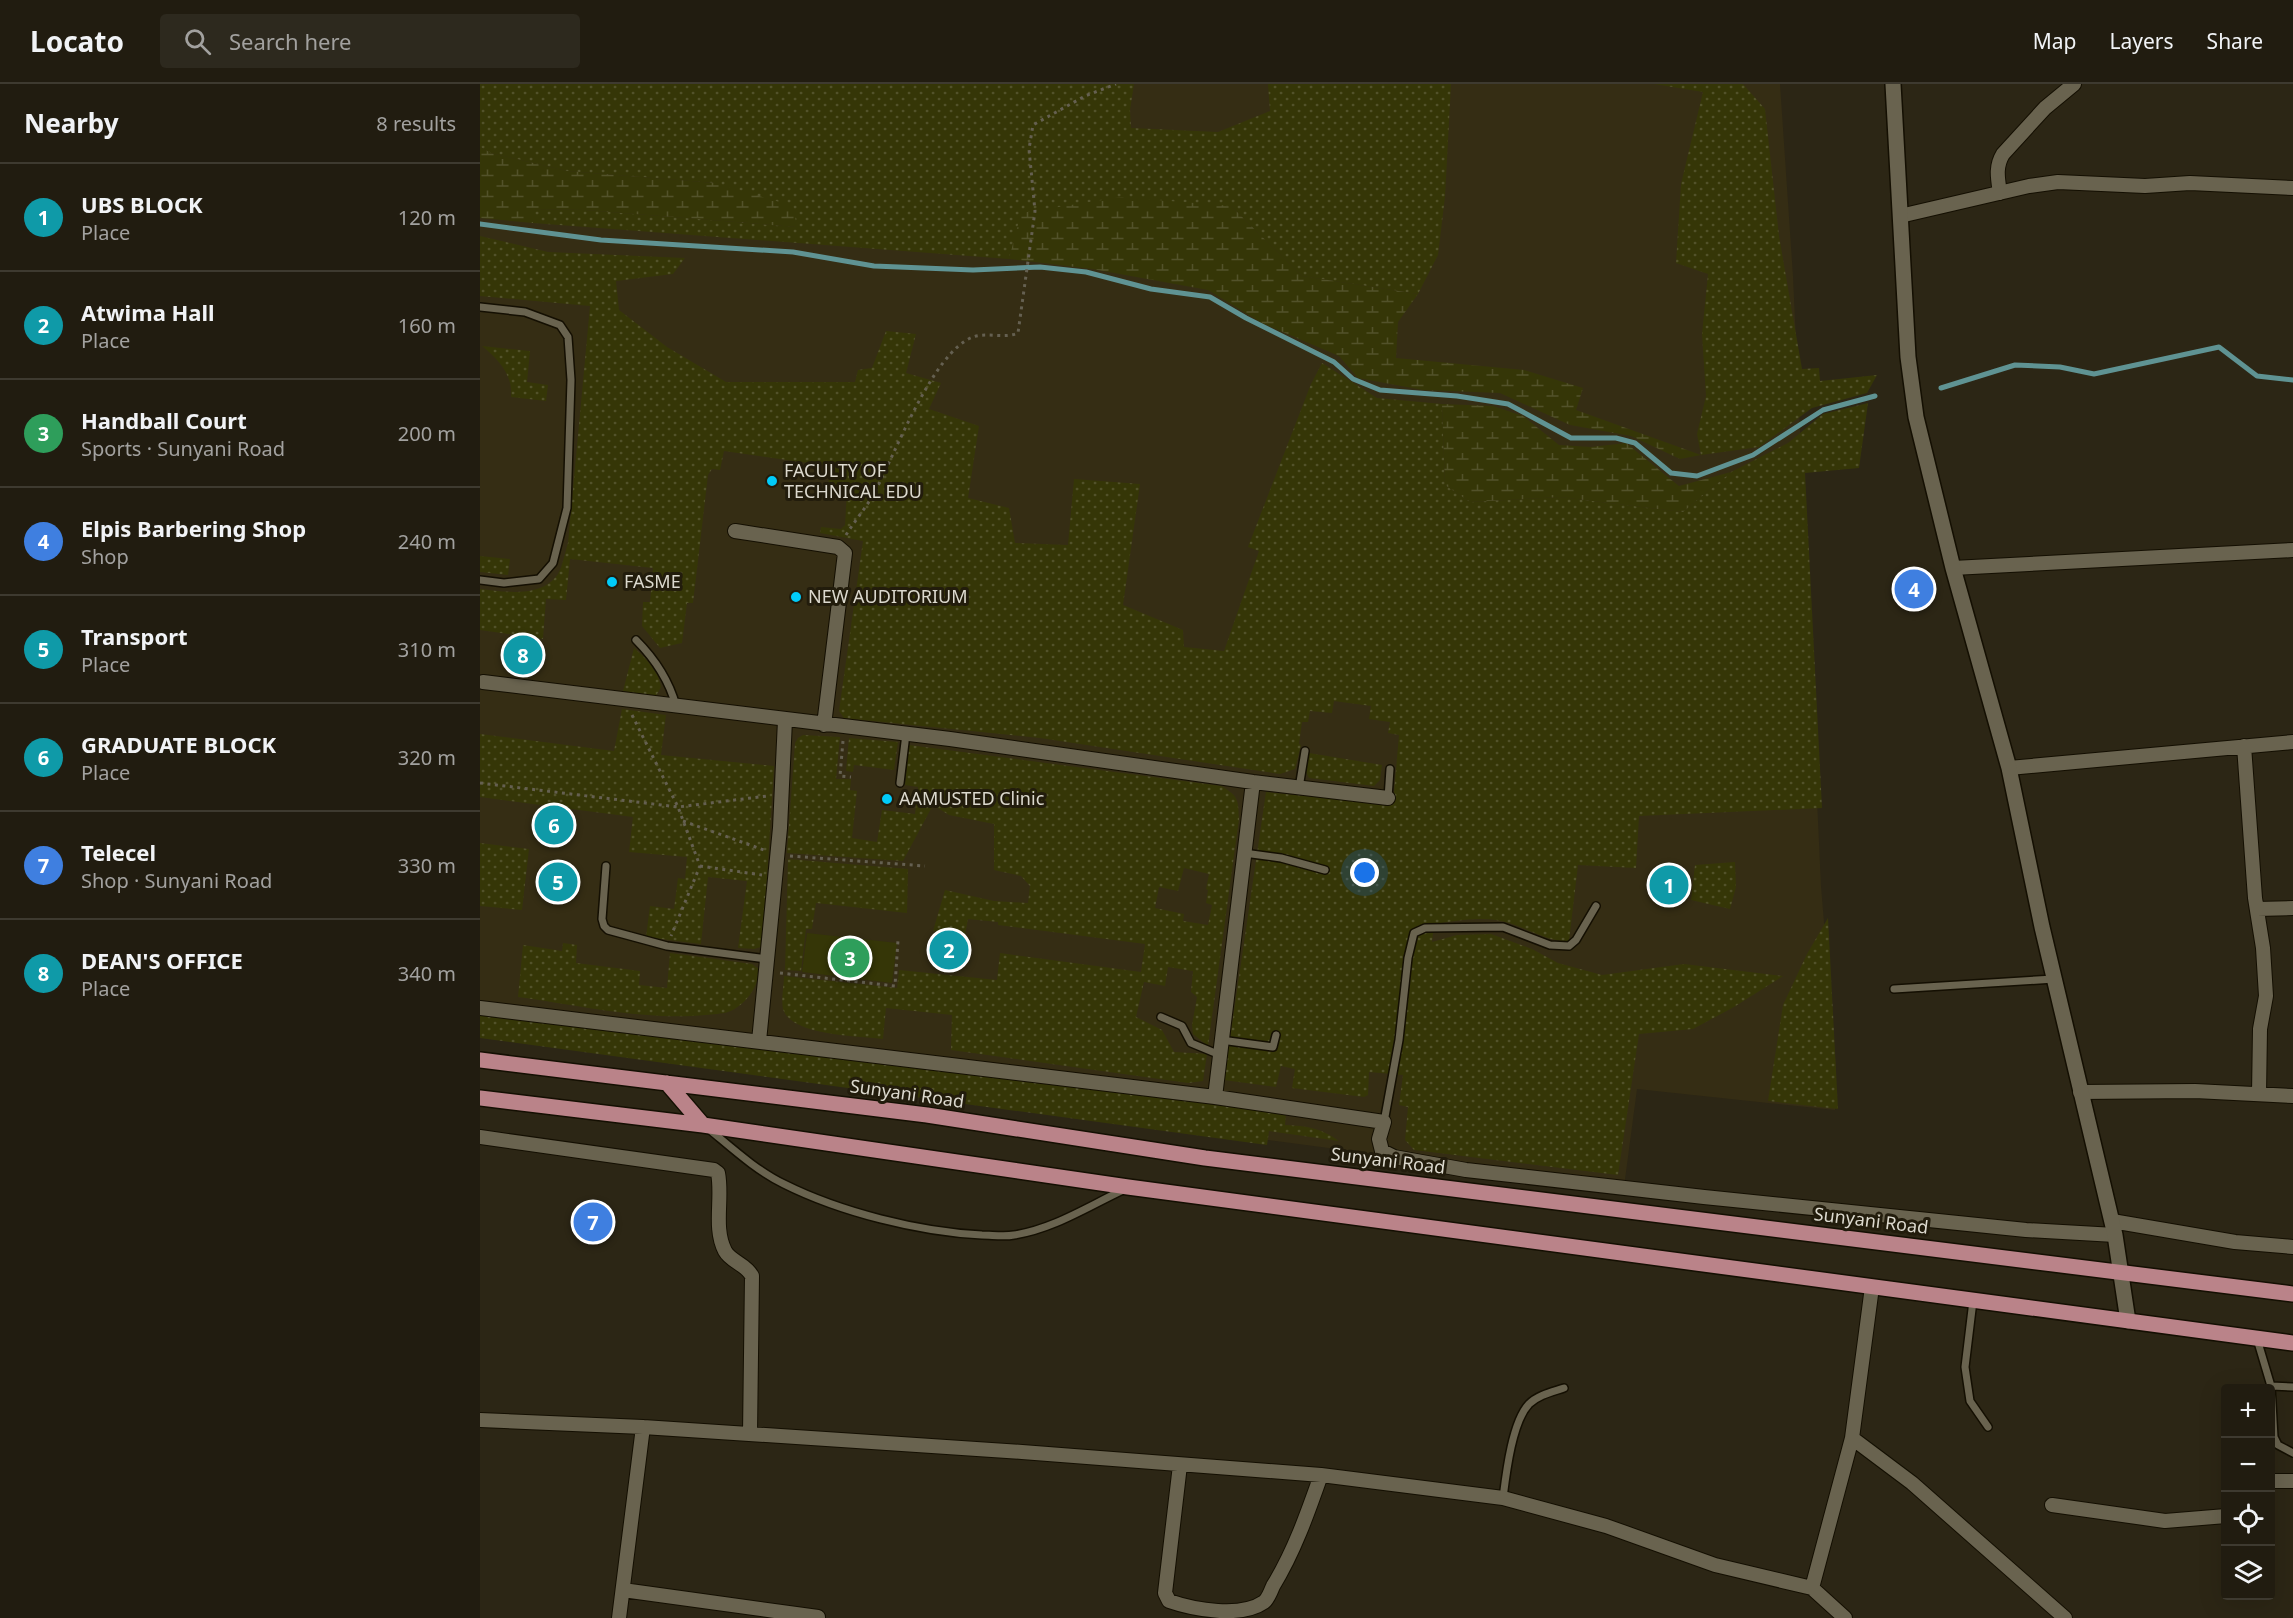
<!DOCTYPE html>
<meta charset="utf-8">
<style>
body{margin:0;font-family:"Noto Sans",sans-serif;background:#2d291e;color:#f1f3f6}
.controls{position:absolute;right:18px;bottom:18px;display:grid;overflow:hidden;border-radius:6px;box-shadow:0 6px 24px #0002}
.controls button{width:54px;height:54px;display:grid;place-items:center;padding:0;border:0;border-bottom:2px solid #3e3a30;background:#211c10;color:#f1f3f6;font:30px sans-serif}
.you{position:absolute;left:885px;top:789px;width:21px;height:21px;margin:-15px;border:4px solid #fff;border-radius:50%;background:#1a73e8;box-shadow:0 0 0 9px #1a73e833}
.badge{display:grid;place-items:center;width:39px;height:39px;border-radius:50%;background:#1a73e8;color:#fff;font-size:20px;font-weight:700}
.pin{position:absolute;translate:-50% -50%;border:3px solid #fff;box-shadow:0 2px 6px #0006}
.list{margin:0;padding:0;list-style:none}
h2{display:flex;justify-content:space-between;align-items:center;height:78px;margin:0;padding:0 24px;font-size:26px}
h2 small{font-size:20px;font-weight:400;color:#a2a19f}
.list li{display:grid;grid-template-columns:39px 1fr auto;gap:18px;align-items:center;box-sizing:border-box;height:108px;padding:0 24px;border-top:2px solid #3e3a30}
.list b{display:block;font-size:22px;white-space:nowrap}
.list p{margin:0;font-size:20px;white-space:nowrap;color:#a2a19f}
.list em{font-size:20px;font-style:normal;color:#a2a19f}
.icon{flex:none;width:33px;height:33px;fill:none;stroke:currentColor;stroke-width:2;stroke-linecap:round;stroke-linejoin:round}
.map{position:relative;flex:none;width:1813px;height:1534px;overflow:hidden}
header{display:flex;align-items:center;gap:36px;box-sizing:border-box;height:84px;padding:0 30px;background:#211c10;border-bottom:2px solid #3e3a30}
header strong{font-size:28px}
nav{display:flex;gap:33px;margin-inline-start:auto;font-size:21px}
.search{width:420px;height:54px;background:#2d291e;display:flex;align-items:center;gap:15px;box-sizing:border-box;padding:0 21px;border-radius:6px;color:#a2a19f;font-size:22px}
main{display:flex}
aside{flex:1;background:#211c10}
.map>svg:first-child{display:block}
</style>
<header>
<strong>Locato</strong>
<div class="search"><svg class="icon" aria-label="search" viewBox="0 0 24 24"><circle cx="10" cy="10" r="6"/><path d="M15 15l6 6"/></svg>Search here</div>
<nav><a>Map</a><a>Layers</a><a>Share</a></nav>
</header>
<main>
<aside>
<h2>Nearby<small>8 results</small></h2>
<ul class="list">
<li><span class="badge" style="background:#0f9aa8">1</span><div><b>UBS BLOCK</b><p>Place</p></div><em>120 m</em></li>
<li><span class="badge" style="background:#0f9aa8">2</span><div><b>Atwima Hall</b><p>Place</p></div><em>160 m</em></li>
<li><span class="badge" style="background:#2e9e5b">3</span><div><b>Handball Court</b><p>Sports · Sunyani Road</p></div><em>200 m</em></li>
<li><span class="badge" style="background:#3f7fe0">4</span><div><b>Elpis Barbering Shop</b><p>Shop</p></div><em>240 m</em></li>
<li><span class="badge" style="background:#0f9aa8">5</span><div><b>Transport</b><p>Place</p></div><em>310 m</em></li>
<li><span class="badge" style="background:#0f9aa8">6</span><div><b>GRADUATE BLOCK</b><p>Place</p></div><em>320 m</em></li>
<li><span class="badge" style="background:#3f7fe0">7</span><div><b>Telecel</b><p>Shop · Sunyani Road</p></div><em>330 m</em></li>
<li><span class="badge" style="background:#0f9aa8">8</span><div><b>DEAN'S OFFICE</b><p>Place</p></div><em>340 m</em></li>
</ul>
</aside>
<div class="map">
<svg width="1813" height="1534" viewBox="0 0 1813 1534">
<defs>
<pattern id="grass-dots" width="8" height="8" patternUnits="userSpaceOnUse" patternTransform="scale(1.5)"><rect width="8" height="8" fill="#353607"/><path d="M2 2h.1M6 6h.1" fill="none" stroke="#52522a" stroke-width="1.8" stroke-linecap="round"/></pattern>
<pattern id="wetland-marsh" width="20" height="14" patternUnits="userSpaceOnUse" patternTransform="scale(1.5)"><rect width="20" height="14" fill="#353607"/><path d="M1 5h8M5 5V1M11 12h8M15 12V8" fill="none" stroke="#52522a"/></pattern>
</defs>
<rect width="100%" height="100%" fill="#2c2615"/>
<path fill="#352d14" d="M0 0H1300L1313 192 1341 802 1356 984 1355 1026 1157 1005 1144 1103 0 952Z"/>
<path fill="url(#grass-dots)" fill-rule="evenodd" d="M0 0H654L650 26 651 44 738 48 790 27 788 0H971L965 113 958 171 938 210 822 192 751 122 542 129 529 175 53 139 52 125 105 126 317 143 235 99 87 87 11 69 0 63Z
M1174 0H1263L1285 25 1299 152 1322 285 1339 284 1340 297 1397 291 1387 309 1332 324 1279 363 1221 371 1217 350 1226 312 1222 250 1228 190 1196 179 1201 100 1223 8Z
M0 152 68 168 205 174 193 190 136 197 139 226 187 263 246 298H375L378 286 392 284 406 247 436 250 426 289 461 299 449 325 499 342 488 414 529 424 535 459 588 461 594 395 660 400 643 521 703 546 704 563 744 567 779 467 768 463 831 300 842 279 897 314 962 320 965 401 990 418 1080 413 1203 428 1251 388 1308 359 1343 330 1388 319 1379 384 1325 389 1342 724 1159 732 1156 784 1098 781 1089 857C1064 858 1041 839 1016 836 996 833 974 837 954 840L952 858 977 851 1011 850 1052 865 1078 879 1122 891 1204 880 1303 892 1254 923 1213 945 1159 950 1138 1091 934 1066 925 1056 928 1023 919 1021 923 991 889 988 888 1011 884 1013 812 1004 815 985 801 982 796 1003 744 996 786 708 913 721 919 651 908 649 910 638 889 635 891 622 854 617 852 629 830 627 828 638H822L819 660 821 661 815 685 800 690 560 654 364 634 359 627 383 457 340 449 341 443 361 445 365 441 367 407 348 404 350 382 244 367 240 386 232 385 228 391 213 519H207L202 559 180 564 162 542 163 518H170L173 484 90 475 86 516 66 515 63 555 0 546V505C25 508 62 514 78 490 83 481 85 468 88 459L110 222 0 212Z
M2 262 50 267 47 298 68 301 66 317 31 313C33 291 19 276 2 262Z
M0 472 30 475 28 491 0 488Z
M154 564C165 573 179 588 181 603L176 612 143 607Z
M142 625 186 631 181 671 294 682 283 858 281 863 274 865 258 864 267 797 228 793 221 860 166 853 170 822 194 825 198 794 205 795 207 773 149 768 153 733 0 713V650L134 667Z
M323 651 360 653 356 695H371L370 706 377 707 372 754 397 758 402 726 435 730 438 703 425 701 429 661 741 702C759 712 758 716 759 735L728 962 713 950 712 941 717 913 711 908 713 887 688 883 685 902 664 898 656 933 682 946 694 968 727 970 723 997 708 999 471 966 472 931 406 924 403 955C379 952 311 952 303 925 301 915 304 901 304 892L417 904 419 886 517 896 520 869 661 888 665 860 518 841V838L488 835 485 851 453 847 465 806 514 817 548 819 550 802 541 792 514 786V740L469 731 453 721 423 777 307 769 315 659 318 654ZM704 784 729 790 726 805 728 806 726 819 732 821 728 841 703 837 704 830 675 824 679 803 698 807Z
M369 654 418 658 414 686 374 681 373 688 366 687Z
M829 669 902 681 900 696 894 702 829 694 826 688Z
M0 759 49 765 42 826 0 822Z
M308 775 428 785 427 829 336 819 332 845H326L321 887 305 886Z
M1255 778 1256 803 1250 825 1211 816 1215 781Z
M1348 834 1358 1025 1288 1017 1303 921 1327 870Z
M83 859 97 861 96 879 160 887 159 901 187 904 190 869 272 880 279 885C279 903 265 922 248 928 242 930 233 930 226 931 165 937 98 921 38 913L43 861 82 867Z
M0 930 806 1029 805 1041C827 1042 841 1044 859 1057L789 1047 787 1061 0 954Z"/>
<path fill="url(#wetland-marsh)" d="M0 63 11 69 87 87 235 99 313 122 317 143 105 126 53 125V139L0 134Z
M641 113 751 122 822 192 938 210 918 238 916 274 1044 286 1103 304 1096 326 1221 371 1200 375 1151 352 1090 341 1020 309 943 306 878 294 859 272 782 239 728 206 612 185 529 175 541 129Z
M962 320 1013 322 1043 332 1079 361 1111 363 1146 359 1199 402 1251 388 1203 428 1080 413 990 418 965 401Z"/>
<path fill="#353607" d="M327 849 417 859 412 899 322 888Z"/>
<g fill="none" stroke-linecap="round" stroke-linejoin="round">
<path stroke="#5f9393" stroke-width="5" d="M0 140 121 156 313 168 394 182 493 186 560 183 606 188 671 205 730 213 766 234 854 278 873 295 900 306 977 312 1028 320 1091 354H1136L1155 359 1191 389 1217 392 1273 371 1343 326 1395 312
M1461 304 1535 281 1580 283 1614 290 1739 263 1777 292 1813 296"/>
<g stroke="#140f02" stroke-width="10">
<path id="lane" d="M0 223 45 228 80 241 88 253 91 296 87 424 73 479 59 495 24 499 0 496
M156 556C175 575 189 596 196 622
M420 699 426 650
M819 704 825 667
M908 714 910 685
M764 769 801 774 845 786
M126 782 122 835 124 842 128 846 187 862 287 875
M1414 905 1574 895
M681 933 702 942 711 959 740 971
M741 956 793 963 796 951
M904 1038 919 956 928 874 934 849 945 844 1023 843 1070 861 1089 862 1096 856 1116 822
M230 1046C253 1065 277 1087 304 1100 360 1128 439 1148 502 1151 512 1151 524 1153 534 1151 573 1145 607 1123 643 1106
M1493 1217 1485 1283 1490 1317 1508 1343
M1777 1255 1791 1302 1794 1353 1798 1361 1813 1369
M1791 1302 1813 1303
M1023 1414C1026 1390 1032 1338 1049 1320 1058 1311 1072 1308 1084 1304"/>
</g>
<g stroke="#140f02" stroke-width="16">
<path id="street" d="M1520 109C1518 95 1515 83 1523 70L1565 24 1594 0
M1420 132 1549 102 1578 98 1665 102 1710 99 1813 104
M255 447 358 463 365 469 344 641
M1473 484 1813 466
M3 598 470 655 773 698 908 714
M1764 662 1775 814 1783 864 1786 912 1780 945 1779 1010
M1529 684 1813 658
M1777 825 1813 824
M0 924 735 1013 904 1038 899 1055 902 1067 914 1073 986 1086 1224 1113 1546 1146 1635 1151
M279 957 300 744 305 636
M1600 1008 1715 1007 1813 1012
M735 1013 773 698
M0 1053 234 1086 238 1089C243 1114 233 1144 245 1167 251 1178 266 1180 272 1192L270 1350
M1632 1137 1755 1158 1813 1163
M0 1336 163 1343 542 1368 841 1391 1023 1414 1126 1442 1235 1481 1332 1504 1365 1534
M1372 1354 1432 1399 1585 1534
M700 1381 685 1509 689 1517C715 1526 761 1534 784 1518 788 1515 791 1507 793 1502 814 1468 828 1428 841 1391
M1790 1397H1813
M1572 1421 1685 1437 1746 1432
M1332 1504 1372 1354 1392 1203
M143 1506 338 1533
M139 1534 163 1343"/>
</g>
<g stroke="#140f02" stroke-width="18">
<path id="secondary" d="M1413 0 1428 273 1436 333 1473 484 1529 684 1562 843 1635 1151 1648 1237"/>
</g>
<g stroke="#140f02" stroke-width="18">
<path id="primary" d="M0 976 447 1031 725 1074 1813 1210
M187 999 223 1041
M0 1014 223 1041 648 1103 1813 1259"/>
</g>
<path stroke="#656051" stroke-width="3" stroke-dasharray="3 4.5" stroke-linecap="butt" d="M366 451C374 438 384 426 392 413 414 374 452 268 493 253 507 248 525 255 538 249L555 127 549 65 553 41 605 12 636 0
M152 631 198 723 220 782 191 852
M363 657 360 692 371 693
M0 699 198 723 287 712
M203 737 284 766
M310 772 445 782
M220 782 282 791
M300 889 415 902 418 856"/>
<use href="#lane" stroke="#69634f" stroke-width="7"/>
<use href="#street" stroke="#69634f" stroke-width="14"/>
<use href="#secondary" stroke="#69634f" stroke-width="15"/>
<use href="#primary" stroke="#ba8389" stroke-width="15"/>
</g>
<g fill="#01cbf9" stroke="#221c0c" stroke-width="2">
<circle cx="292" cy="397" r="6"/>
<circle cx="132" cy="498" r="6"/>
<circle cx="316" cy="513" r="6"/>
<circle cx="407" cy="715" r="6"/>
</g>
<g text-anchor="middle" stroke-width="6" stroke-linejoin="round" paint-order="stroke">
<g font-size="18" fill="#dcd9ce" stroke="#221c0c" text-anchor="start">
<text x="304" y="393">FACULTY OF<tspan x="304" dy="21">TECHNICAL EDU</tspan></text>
<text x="144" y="504">FASME</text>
<text x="328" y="519">NEW AUDITORIUM</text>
<text x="419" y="721">AAMUSTED Clinic</text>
</g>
<g font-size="18" fill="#dcd9ce" stroke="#221c0c">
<text transform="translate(427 1010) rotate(8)" y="6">Sunyani Road</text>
<text transform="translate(908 1077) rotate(7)" y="6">Sunyani Road</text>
<text transform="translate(1391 1137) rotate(7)" y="6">Sunyani Road</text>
</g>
</g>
</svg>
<div class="controls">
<button>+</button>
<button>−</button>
<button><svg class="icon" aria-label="locate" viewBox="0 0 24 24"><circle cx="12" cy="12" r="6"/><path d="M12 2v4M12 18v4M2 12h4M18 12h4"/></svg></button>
<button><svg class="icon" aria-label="layers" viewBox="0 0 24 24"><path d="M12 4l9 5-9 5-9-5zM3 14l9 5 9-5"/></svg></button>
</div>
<div class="you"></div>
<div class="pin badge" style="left:1189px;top:801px;background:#0f9aa8">1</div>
<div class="pin badge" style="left:469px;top:866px;background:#0f9aa8">2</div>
<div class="pin badge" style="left:370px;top:874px;background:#2e9e5b">3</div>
<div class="pin badge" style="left:1434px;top:505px;background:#3f7fe0">4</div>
<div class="pin badge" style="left:78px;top:798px;background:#0f9aa8">5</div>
<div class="pin badge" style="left:74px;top:741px;background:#0f9aa8">6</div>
<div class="pin badge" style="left:113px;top:1138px;background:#3f7fe0">7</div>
<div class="pin badge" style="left:43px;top:571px;background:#0f9aa8">8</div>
</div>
</main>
